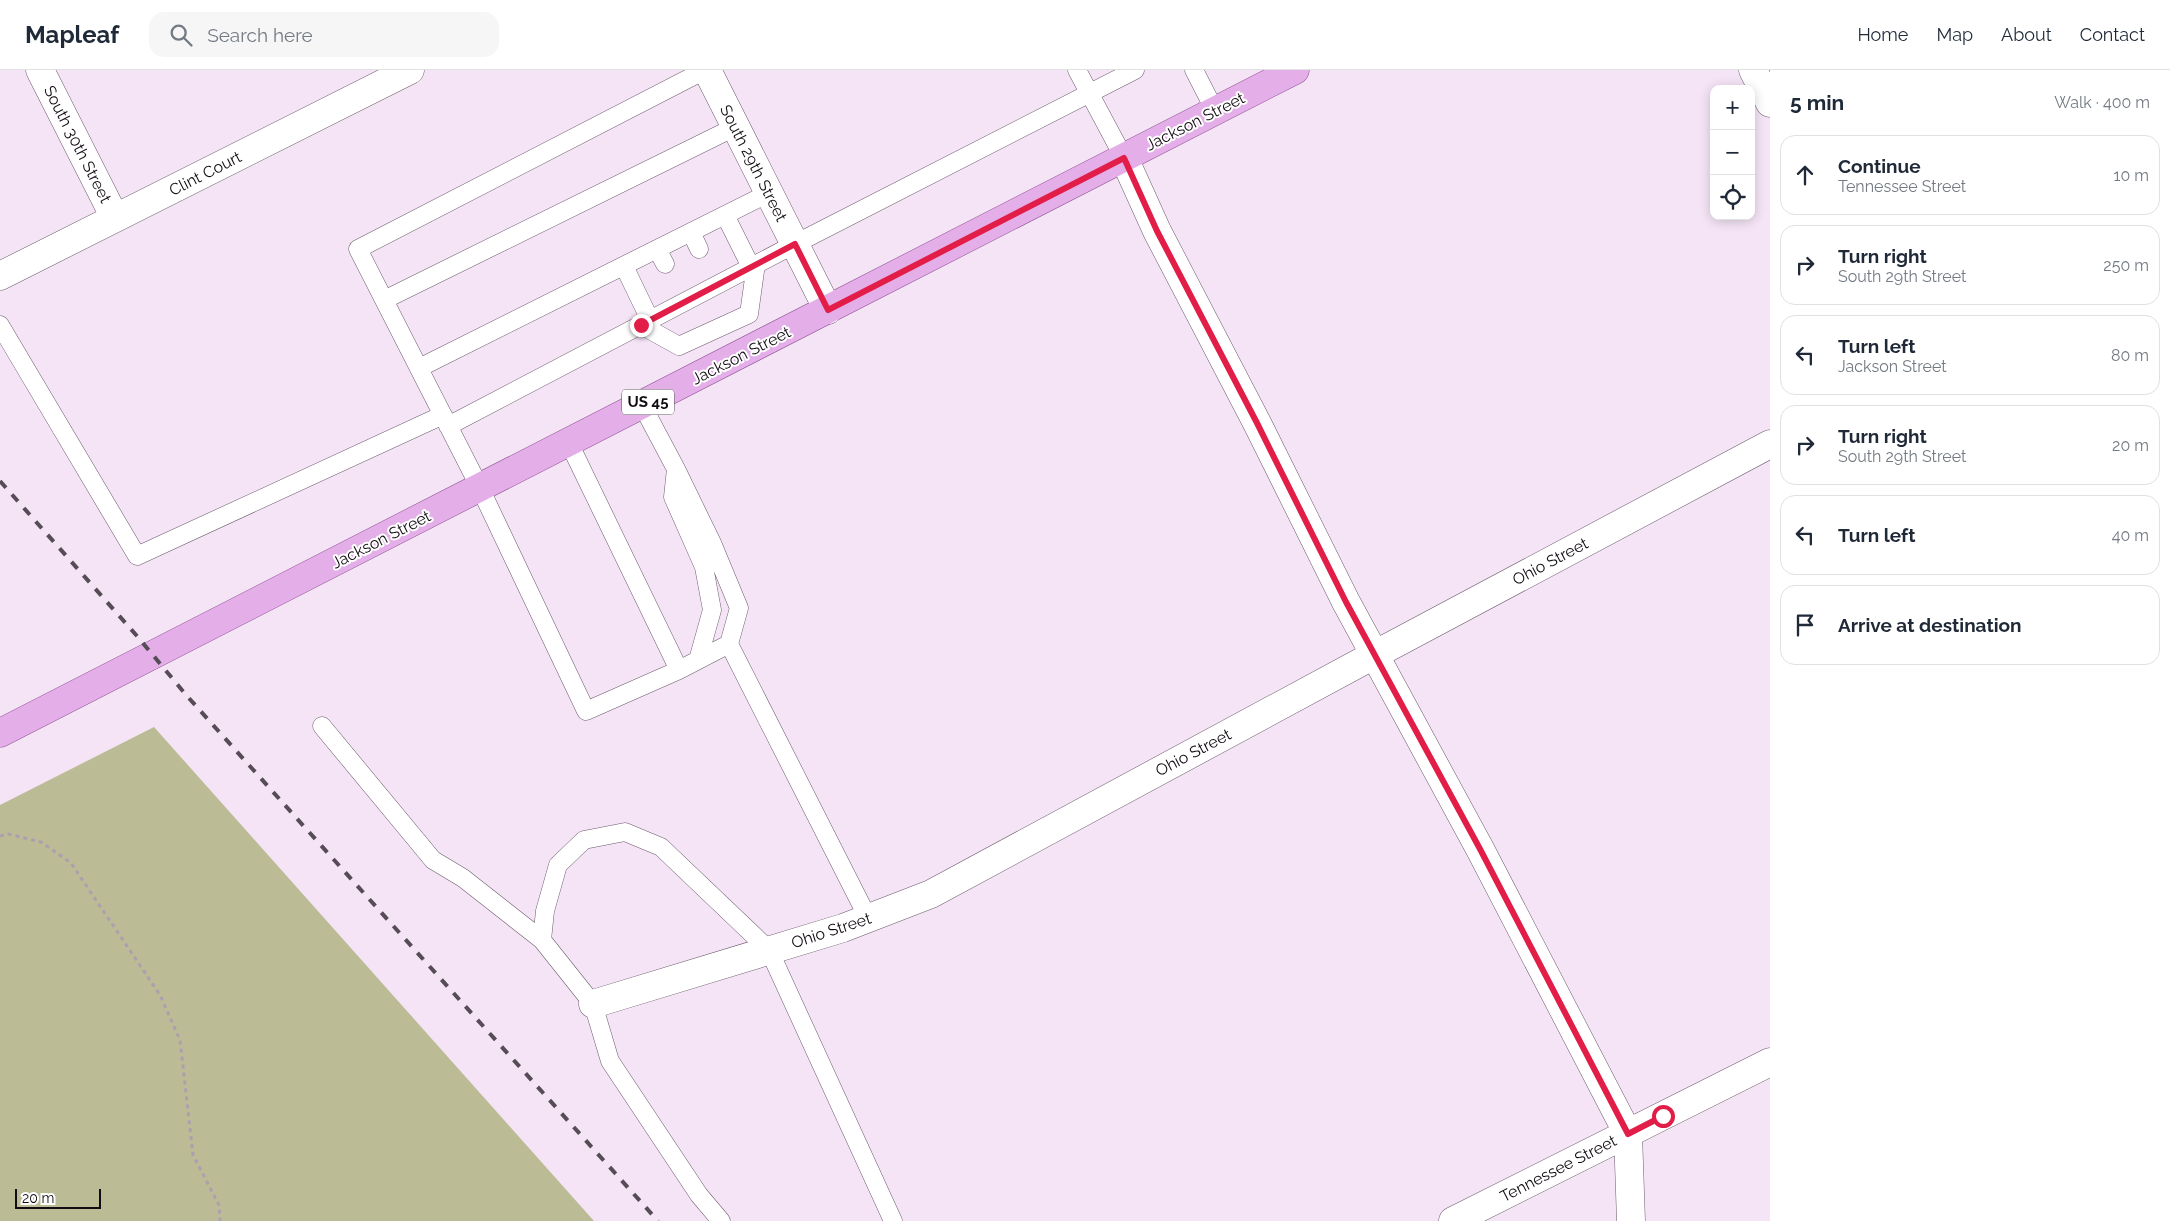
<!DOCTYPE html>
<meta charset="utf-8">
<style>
body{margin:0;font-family:Raleway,sans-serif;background:#f6f6f7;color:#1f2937}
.controls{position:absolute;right:15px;top:15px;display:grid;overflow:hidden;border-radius:10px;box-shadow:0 2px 12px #0003}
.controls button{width:45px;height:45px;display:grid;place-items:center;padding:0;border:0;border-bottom:1px solid #e0e1e3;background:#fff;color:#1f2937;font:25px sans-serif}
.scale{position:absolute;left:15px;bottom:12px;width:86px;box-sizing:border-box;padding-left:5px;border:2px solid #120c12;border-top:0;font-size:14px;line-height:18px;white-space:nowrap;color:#120c12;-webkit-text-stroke:4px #fff;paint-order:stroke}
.stop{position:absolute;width:15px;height:15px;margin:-11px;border:4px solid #e11d48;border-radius:50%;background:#fff}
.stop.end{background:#e11d48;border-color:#fff;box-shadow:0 1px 5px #0008}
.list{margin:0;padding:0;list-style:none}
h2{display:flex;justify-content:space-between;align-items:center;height:65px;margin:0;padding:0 20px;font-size:21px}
h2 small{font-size:16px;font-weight:400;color:#747a83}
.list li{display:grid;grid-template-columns:32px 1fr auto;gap:15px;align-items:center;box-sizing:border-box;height:80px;margin:0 10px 10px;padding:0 10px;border:1px solid #e0e1e3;border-radius:15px}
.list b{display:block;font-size:19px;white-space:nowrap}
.list p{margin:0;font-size:16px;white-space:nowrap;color:#747a83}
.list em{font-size:16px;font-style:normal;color:#747a83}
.icon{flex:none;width:28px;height:28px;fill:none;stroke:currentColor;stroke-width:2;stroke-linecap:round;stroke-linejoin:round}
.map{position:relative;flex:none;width:1770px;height:1151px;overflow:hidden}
header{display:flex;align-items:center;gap:30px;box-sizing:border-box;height:70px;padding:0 25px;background:#fff;border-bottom:1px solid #e0e1e3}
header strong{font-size:24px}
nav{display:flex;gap:28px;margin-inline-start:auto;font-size:18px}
.search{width:350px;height:45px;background:#f6f6f7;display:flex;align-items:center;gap:12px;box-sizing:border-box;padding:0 18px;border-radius:15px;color:#747a83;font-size:19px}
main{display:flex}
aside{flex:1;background:#fff}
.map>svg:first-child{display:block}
</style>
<header>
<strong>Mapleaf</strong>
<div class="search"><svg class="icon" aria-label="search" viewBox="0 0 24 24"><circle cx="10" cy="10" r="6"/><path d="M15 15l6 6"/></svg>Search here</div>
<nav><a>Home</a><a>Map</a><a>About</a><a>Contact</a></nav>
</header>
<main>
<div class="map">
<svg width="1770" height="1151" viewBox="0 0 1770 1151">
<rect width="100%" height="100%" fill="#f5e4f6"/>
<path fill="#bbbc95" d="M154 657 594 1151H0V735Z"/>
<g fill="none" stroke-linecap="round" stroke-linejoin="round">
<g stroke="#6b5c6c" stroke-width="19">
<path id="service" d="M1077 0 1124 88
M1194 0 1215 41
M725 145 751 197
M691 162 699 179
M657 179 665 194
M624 196 650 250
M384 230 735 57
M0 255 137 486 443 345
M641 255 679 276 749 244 756 194
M419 298 769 123
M448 356 795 174 1135 0
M569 373 679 600 729 574 739 538 712 473 676 399 642 335
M676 399 673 427 704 497 712 540 698 590
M729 574 868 848
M679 600 586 641 480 418 358 179 705 0
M322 656 433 790 463 808 542 870
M721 1151 699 1125 610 991 593 934 542 870 545 841 558 795 584 770 625 762 661 777 769 880 893 1151"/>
</g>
<g stroke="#6b5c6c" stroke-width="29">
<path id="minor" d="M40 0 115 148
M707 0 828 240
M1753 0 1770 33
M1124 88 1157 161 1257 353 1346 532 1480 779 1628 1064 1631 1151
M0 206 410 0
M593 934 843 858 931 824 1374 585 1770 374
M1453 1151 1770 992"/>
</g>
<g stroke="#8f5394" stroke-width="29">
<path id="primary" d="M0 663 1295 0"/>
</g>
<path stroke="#ad9fad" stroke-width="3" stroke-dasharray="4 4" stroke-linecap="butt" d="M0 766 8 764 41 772 71 793 160 925 180 970 193 1085 219 1135 220 1151"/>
<use href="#service" stroke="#fff" stroke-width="18"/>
<use href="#minor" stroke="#fff" stroke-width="28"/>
<use href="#primary" stroke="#e4afe9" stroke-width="28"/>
<path stroke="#554c55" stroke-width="4" stroke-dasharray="9 9" stroke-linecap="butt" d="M0 411 137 566 187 626 658 1151"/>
</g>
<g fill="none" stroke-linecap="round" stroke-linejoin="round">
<path stroke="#e11d48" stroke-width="6" d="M641 255 795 174 828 240 1124 88 1157 161 1257 353 1346 532 1480 779 1628 1064 1663 1046"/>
</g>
<g text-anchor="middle" stroke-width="4" stroke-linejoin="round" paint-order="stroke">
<rect fill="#fff" stroke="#595559" stroke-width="1" x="622" y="319.5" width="52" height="25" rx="4"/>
<g font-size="15" font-weight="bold" fill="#120c12">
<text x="648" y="337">US 45</text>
</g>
<g font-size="16" fill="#120c12" stroke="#fff">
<text transform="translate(1195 51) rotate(-27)" y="6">Jackson Street</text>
<text transform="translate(78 74) rotate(63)" y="6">South 30th Street</text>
<text transform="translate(754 93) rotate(63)" y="6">South 29th Street</text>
<text transform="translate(205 103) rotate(-27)" y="6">Clint Court</text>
<text transform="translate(741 285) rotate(-27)" y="6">Jackson Street</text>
<text transform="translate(381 469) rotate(-27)" y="6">Jackson Street</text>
<text transform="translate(1550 491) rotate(-28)" y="6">Ohio Street</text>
<text transform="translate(1193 682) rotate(-28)" y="6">Ohio Street</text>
<text transform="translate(831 860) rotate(-18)" y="6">Ohio Street</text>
<text transform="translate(1558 1098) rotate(-27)" y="6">Tennessee Street</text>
</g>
</g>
</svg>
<div class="controls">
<button>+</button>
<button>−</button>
<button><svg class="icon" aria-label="locate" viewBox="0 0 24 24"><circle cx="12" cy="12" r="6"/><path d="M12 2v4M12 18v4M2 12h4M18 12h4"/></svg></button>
</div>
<div class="scale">20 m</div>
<div class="stop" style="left:1663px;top:1046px"></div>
<div class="stop end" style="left:641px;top:255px"></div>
</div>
<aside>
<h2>5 min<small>Walk · 400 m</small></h2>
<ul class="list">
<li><svg class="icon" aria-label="ahead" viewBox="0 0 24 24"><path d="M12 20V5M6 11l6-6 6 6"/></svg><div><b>Continue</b><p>Tennessee Street</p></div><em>10 m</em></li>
<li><svg class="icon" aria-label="right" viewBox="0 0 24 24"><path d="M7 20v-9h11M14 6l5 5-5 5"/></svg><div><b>Turn right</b><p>South 29th Street</p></div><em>250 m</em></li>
<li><svg class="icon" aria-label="left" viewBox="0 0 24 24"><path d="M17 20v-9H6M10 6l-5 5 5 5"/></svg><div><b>Turn left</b><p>Jackson Street</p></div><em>80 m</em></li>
<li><svg class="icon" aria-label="right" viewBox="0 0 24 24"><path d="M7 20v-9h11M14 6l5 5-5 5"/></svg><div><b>Turn right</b><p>South 29th Street</p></div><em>20 m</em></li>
<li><svg class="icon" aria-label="left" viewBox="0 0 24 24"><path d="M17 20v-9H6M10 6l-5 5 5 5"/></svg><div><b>Turn left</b></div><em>40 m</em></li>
<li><svg class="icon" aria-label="arrive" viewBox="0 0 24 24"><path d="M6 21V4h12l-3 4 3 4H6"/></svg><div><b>Arrive at destination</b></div></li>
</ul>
</aside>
</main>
